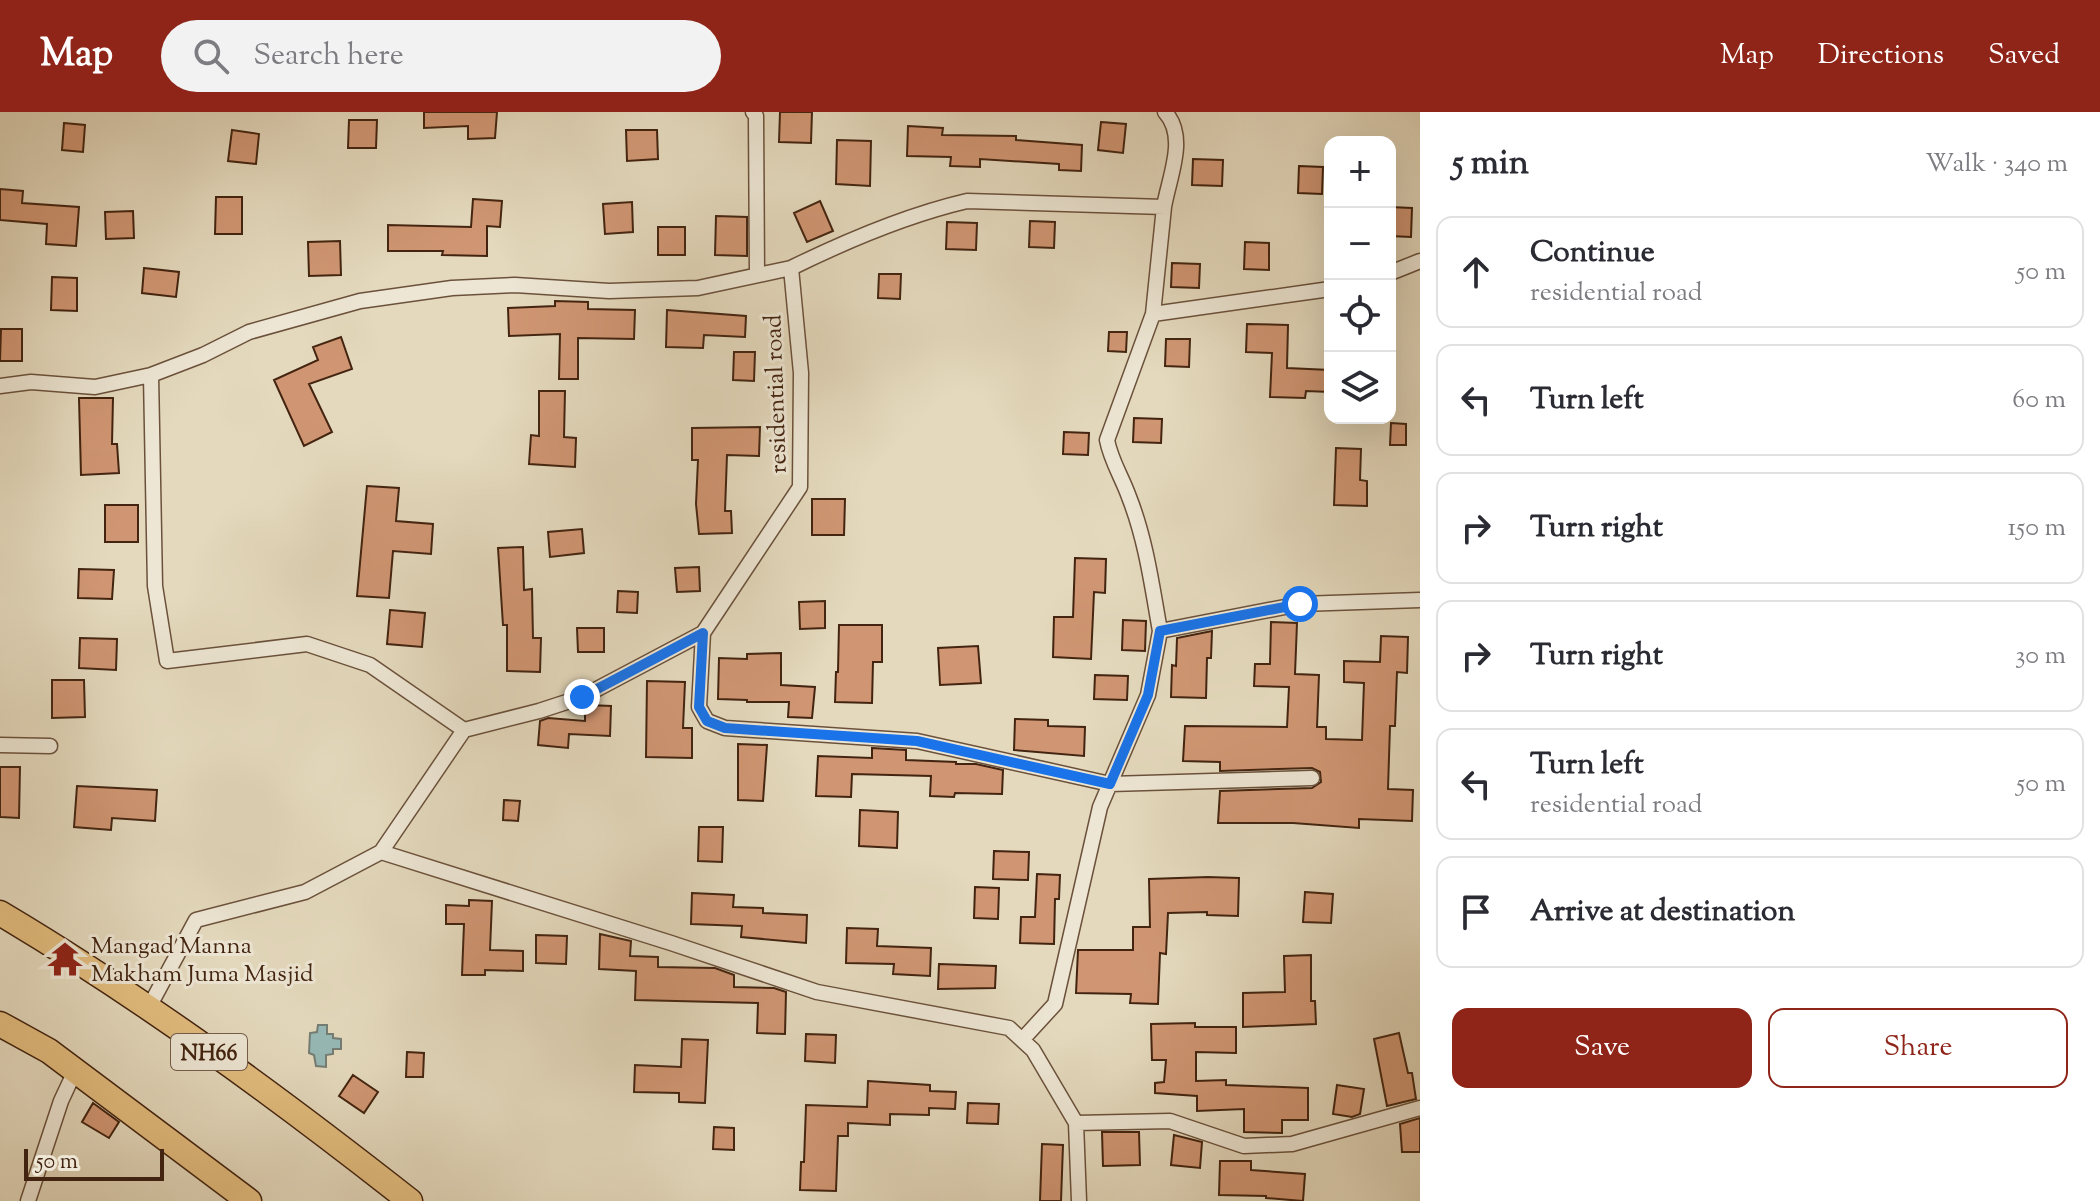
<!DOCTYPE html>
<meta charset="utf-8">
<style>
body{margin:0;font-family:"Sorts Mill Goudy",serif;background:#f2f2f3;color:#2b2b33}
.controls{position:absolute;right:24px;top:24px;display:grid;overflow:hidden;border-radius:16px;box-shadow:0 8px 32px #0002}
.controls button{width:72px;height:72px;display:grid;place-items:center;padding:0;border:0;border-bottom:2px solid #e1e1e2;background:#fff;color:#2b2b33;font:40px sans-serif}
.scale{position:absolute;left:24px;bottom:20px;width:140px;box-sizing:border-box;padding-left:8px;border:4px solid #432410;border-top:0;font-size:22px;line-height:28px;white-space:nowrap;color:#432410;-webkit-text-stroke:6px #ede6d4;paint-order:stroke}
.stop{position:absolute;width:24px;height:24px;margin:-18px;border:6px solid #1a73e8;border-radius:50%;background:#fff}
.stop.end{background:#1a73e8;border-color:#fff;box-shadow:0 2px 8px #0008}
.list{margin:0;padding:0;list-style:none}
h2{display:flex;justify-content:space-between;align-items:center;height:104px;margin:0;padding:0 32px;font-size:34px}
h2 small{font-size:26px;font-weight:400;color:#7c7c81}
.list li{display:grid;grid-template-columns:52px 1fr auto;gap:24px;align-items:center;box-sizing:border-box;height:112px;margin:0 16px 16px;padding:0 16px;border:2px solid #e1e1e2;border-radius:16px}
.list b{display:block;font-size:30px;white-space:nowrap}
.list p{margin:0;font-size:26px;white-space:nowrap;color:#7c7c81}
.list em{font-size:26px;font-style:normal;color:#7c7c81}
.actions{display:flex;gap:16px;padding:24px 32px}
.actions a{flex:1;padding:18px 0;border:2px solid #8f2418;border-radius:16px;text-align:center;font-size:28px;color:#8f2418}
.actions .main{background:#8f2418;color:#fff}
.icon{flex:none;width:44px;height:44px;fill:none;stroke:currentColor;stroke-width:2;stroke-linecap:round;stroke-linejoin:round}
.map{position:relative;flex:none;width:1420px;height:1089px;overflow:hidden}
header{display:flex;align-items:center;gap:48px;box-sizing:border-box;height:112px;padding:0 40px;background:#8f2418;color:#fff}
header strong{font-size:38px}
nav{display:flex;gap:44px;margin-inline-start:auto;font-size:28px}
.search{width:560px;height:72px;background:#f2f2f3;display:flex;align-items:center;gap:20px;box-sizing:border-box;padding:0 28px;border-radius:44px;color:#7c7c81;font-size:30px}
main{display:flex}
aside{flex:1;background:#fff}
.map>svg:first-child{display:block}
</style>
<header>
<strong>Map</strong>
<div class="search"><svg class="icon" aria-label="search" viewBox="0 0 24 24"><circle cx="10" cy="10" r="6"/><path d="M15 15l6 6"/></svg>Search here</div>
<nav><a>Map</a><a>Directions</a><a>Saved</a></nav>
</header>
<main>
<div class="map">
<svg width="1420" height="1089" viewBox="0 0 1420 1089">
<rect width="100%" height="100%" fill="#e4d9bd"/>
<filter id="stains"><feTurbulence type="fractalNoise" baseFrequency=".0025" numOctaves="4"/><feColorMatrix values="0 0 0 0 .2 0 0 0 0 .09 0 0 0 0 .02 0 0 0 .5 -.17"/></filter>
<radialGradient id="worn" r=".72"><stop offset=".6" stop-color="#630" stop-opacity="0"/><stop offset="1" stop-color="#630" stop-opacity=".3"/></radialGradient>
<path fill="#96b9b6" stroke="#757d74" stroke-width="2" d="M318 913H327V922H333V926L341 927V937H333V942L326 943V955L316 954 314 943 309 941 310 921 317 920Z"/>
<path fill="#d09673" stroke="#432410" stroke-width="2" d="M424 0H497L495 26 468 27V14L424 16Z
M780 0H812L811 31 779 30Z
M349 8H377L376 36H348Z
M1101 10 1126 12 1123 41 1098 38Z
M64 11 85 13 83 40 62 38Z
M908 14 943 16 942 23 1016 24V28L1082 33 1081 59 1059 58V52L980 47V55L950 54 951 45 907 44Z
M232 18 259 22 256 52 228 49Z
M626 18H657L658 47 627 49Z
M837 28 871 29 870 74 836 72Z
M1193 47 1223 48 1222 74 1192 73Z
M1299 54 1323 55 1322 82 1298 81Z
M0 77 23 79 22 91 79 95 76 134 46 132 47 112 0 108Z
M216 85H242V122H215Z
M473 87 502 89 500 115 487 114V144L442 143 443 139H388V113L471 115Z
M820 89 833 119 807 130 794 101Z
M632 90 633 120 605 122 603 92Z
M1390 95 1412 96 1411 125 1390 124Z
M133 99 134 126 106 127 105 100Z
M716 104 747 105V144L715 143Z
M1030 109 1055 110 1054 136 1029 135Z
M947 110 977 111 976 138 946 137Z
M658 115H685V143H658Z
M340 129 341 163 309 164 308 130Z
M1245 130 1269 131V158L1244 157Z
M1172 151 1200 152 1199 176 1171 175Z
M144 156 179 160 176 185 142 181Z
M879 162H901L900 187 878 186Z
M52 165 77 166V199L51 198Z
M555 189 588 190V197L635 198 634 227 578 226V267H559L560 222 509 224 508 196 555 194Z
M667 198 746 204 745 225 704 223 703 236 666 235Z
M1247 212 1288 213 1287 256 1330 258V280L1306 279 1305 286 1270 285 1272 241 1246 240Z
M1 217H22V249H0Z
M1109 220H1127L1126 240 1108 239Z
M341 225 352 257 309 272 332 320 304 334 274 268 318 248 313 235Z
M1166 227H1190L1189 255 1165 254Z
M734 240H755L754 269 733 268Z
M539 279H565L564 325 576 326 575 355 529 352 531 323 539 324Z
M79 286H113L112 332H117L119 361 81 363Z
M1134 306 1162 307 1161 331 1133 330Z
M1391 311 1406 312V333H1390Z
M760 315 759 344 727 343 725 399H731L732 421 699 422 696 392 698 348H692V316Z
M1064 320 1089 321 1088 343 1063 342Z
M1336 336 1361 337 1360 368 1367 369V394L1334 393Z
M367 374 399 376 396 409 433 412 431 442 393 439 389 486 357 484Z
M812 387H845L844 423H812Z
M105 393H138V430H105Z
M582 417 584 441 550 445 548 420Z
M523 435 524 478 532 477 533 526H541L540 560 507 559V513H503L498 436Z
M1075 446 1106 447 1105 481 1094 480 1091 547 1053 545 1054 505H1073Z
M699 455 700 479 677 480 675 456Z
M79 457 114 458 112 487 78 486Z
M618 479 638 480 637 501 617 500Z
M825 489V516L800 517 799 490Z
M390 498 425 501 422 535 387 532Z
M1123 508 1146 509 1145 539 1122 538Z
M1271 510 1297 511 1295 562 1319 563 1317 615H1326V627L1362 628 1364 571 1344 570V549L1380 550 1381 524 1408 525 1407 561 1397 560 1395 614H1390L1388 677 1413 678 1412 709 1359 707V716L1293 711H1218L1220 679 1312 676 1321 670 1320 660 1312 656 1220 659V650L1183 649 1185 614 1287 615 1289 575 1254 574 1255 552H1270Z
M839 513H882V550H873L872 591 835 590 836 560H838Z
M577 516H604V540H578Z
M1212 519 1211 546H1207L1206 586 1171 585 1172 553 1176 554 1177 526Z
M80 526 117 527 116 558 79 556Z
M978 534 981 571 940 573 938 536Z
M781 541V573L815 575 812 606 788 605 789 590H747V588L718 587 719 546 747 547V542Z
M1095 563 1128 564 1127 588 1094 587Z
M52 568H84L85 605 52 606Z
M647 569 685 570 683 616H692V646L646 645Z
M588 593 611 594 610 624 569 622 568 636 538 633 540 609 548 606 585 609V594Z
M1015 607 1048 608V614L1085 615 1084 644 1014 638Z
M738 632 767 633 763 689 738 688Z
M872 636 906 638V648L956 650V652H976L1003 658 1002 682 955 681 954 685 930 684 931 664 852 662 851 685 816 684 818 644 872 646Z
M0 655H20L19 706 0 705Z
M77 674 157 678 155 709 112 706 111 718 74 715Z
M504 688 520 689 518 709 503 708Z
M860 698 898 700 897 736 859 734Z
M699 715H723L722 750 698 749Z
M994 739 1029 740 1028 768 993 767Z
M1037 762 1060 763 1059 787H1055L1054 832 1020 831 1021 805H1035Z
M1208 765 1239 766 1238 804 1207 803V800L1168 801 1166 842 1160 841 1158 892 1130 891 1131 882 1076 881 1078 838H1133V815H1150L1149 767Z
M975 775 999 776 998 807 974 806Z
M1305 780 1333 782 1331 811 1303 810Z
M692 781 734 783 733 795 763 796V801L807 803 806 831 741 825 742 814 691 812Z
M469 788 492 789 490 838 523 839V859L485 858V863H462L464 812H446V793L469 794Z
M847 816 878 817 877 834 931 836 930 864 893 862 894 852 846 851Z
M600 822 631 829 630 844 658 845V855L715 856 734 863V875L774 876 786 880 785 922 757 921 758 891 635 888 636 859 599 857Z
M536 823 567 824 566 852 536 851Z
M1311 843V889H1315L1316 912 1243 915V881L1285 880 1284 844Z
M939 852 996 854 995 876 938 877Z
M1195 911V915H1236V941L1196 940V969L1226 968V973L1308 976V1008H1282V1021L1244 1020V997L1197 999V984L1155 981V971L1164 970 1166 948H1152L1151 912Z
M1399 921 1408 961H1412L1416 987 1387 994 1374 927Z
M806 922 836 923 835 951 805 949Z
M682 927 708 928 705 991 679 990V981L634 980 635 953 681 955Z
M407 940 424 941 423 965H406Z
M353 963 378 980 364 1001 339 984Z
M868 969 930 973V979L956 980 955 997 929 996V1003L890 1002V1013L848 1011V1024H838L836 1079 800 1078 801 1050H804L806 993 867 995Z
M1337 973 1364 977 1360 1002 1352 1005 1333 1002Z
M93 991 119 1010 109 1026 82 1010Z
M968 991 999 992 998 1012 967 1011Z
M1420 1006V1040H1402L1400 1012Z
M714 1015 734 1016V1038L713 1037Z
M1102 1020H1139L1140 1053 1103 1054Z
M1174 1023 1202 1030 1200 1056 1171 1053Z
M1042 1032 1063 1033 1061 1089H1040Z
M1220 1049H1251V1058L1305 1062 1303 1089 1266 1086V1084L1219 1083Z"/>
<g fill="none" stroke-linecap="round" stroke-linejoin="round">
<g stroke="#6b513b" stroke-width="17">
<path id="minor" d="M753 0 756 4 757 163
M1164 95C1169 65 1188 25 1165 0
M1390 161 1420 149
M1153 202 1107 328C1111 349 1122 365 1129 385 1146 428 1152 474 1160 519L1300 492 1420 488
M151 263 155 474 167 549 307 532 370 553 464 618
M0 274 31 270 95 275 151 263 203 243 249 220 360 189 452 176 515 173 609 179 698 176 791 156
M703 521 699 595 707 609 725 616 917 629 1110 672 1312 666
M0 633 50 634
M381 740 671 831 817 880 1009 916 1033 938 1076 1011
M148 897 196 808 305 780 381 740 464 618 539 599 582 585 703 521 800 375 801 261 791 156C846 129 907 103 967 89L1164 95 1153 202 1330 177
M1022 928 1055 892 1100 695 1148 583 1160 519
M28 1089 61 989 75 959
M1079 1089 1076 1011 1170 1009 1244 1034 1292 1032 1420 996"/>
</g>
<g stroke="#432410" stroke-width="27">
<path id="trunk" d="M0 801C143 886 279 986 410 1089
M0 912 49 939 249 1089"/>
</g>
<use href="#minor" stroke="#ede6d4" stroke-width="14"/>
<use href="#trunk" stroke="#e2bc7e" stroke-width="24"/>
</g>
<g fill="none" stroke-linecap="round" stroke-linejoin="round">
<path stroke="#1a73e8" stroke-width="10" d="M582 585 703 521 699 595 707 609 725 616 917 629 1110 672 1148 583 1160 519 1300 492"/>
</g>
<defs>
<g id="temple-bare" transform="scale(2.76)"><path d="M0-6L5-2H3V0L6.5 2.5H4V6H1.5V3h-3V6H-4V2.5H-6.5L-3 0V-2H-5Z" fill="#8f2418" stroke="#ede6d4" stroke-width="2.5" paint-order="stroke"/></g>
</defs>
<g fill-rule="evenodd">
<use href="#temple-bare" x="65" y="847"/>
</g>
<g text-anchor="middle" stroke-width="6" stroke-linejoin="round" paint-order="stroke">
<rect fill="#ede6d4" stroke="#765e4b" stroke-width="2" x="171" y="922" width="76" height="36" rx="6"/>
<g font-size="22" font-weight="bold" fill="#432410">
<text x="209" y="948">NH66</text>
</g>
<g font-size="24" fill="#432410" stroke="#ede6d4">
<text transform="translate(775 282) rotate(-92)" y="8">residential road</text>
</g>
<g font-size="24" fill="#432410" stroke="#ede6d4" text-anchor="start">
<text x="91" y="841">Mangad Manna<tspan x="91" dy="28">Makham Juma Masjid</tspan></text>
</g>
</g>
<rect width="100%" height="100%" filter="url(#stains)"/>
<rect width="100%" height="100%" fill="url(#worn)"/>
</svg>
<div class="controls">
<button>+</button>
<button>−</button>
<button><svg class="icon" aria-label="locate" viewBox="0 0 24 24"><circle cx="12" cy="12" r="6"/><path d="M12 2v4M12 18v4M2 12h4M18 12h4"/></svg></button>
<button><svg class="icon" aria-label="layers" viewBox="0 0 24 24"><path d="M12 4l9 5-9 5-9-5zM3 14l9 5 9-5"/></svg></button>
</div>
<div class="scale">50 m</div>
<div class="stop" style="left:1300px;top:492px"></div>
<div class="stop end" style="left:582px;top:585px"></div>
</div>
<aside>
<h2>5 min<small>Walk · 340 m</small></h2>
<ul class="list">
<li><svg class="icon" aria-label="ahead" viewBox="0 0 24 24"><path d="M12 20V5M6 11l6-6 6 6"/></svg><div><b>Continue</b><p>residential road</p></div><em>50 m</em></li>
<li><svg class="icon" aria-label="left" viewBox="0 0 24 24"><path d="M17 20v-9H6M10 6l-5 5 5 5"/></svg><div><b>Turn left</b></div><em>60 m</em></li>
<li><svg class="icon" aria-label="right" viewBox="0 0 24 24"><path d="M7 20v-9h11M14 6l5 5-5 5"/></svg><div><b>Turn right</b></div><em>150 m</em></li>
<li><svg class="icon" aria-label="right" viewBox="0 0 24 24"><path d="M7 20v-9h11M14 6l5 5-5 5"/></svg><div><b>Turn right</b></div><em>30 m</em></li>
<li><svg class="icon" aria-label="left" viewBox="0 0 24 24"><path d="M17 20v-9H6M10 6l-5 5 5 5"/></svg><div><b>Turn left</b><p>residential road</p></div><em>50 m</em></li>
<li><svg class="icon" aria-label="arrive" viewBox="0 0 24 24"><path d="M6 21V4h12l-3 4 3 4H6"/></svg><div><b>Arrive at destination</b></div></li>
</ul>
<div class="actions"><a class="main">Save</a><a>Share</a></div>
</aside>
</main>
